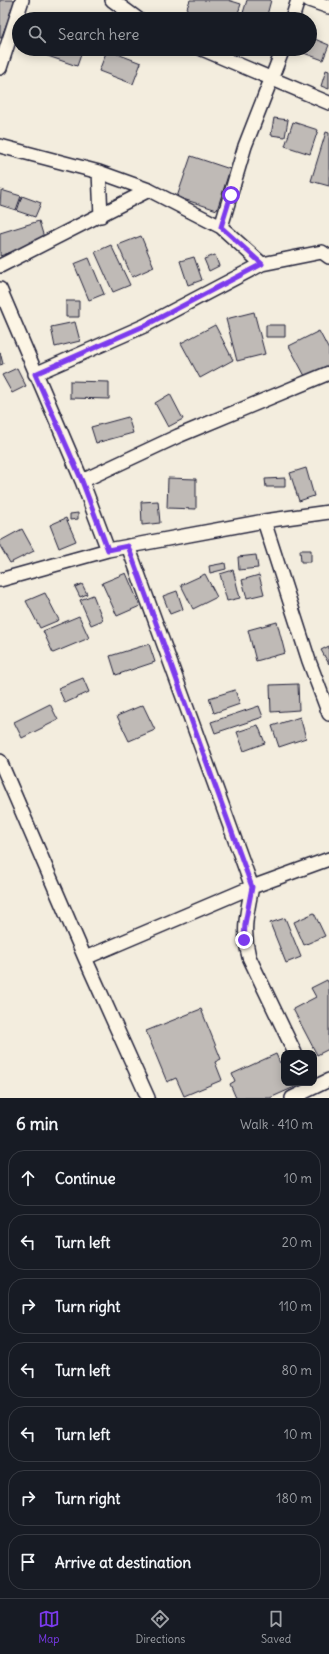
<!DOCTYPE html>
<meta charset="utf-8">
<style>
body{margin:0;font-family:Delius,sans-serif;background:#242831;color:#f1f3f6}
.controls{position:absolute;right:12px;bottom:12px;display:grid;overflow:hidden;border-radius:8px;box-shadow:0 2px 10px #0003}
.controls button{width:36px;height:36px;display:grid;place-items:center;padding:0;border:0;border-bottom:1px solid #363941;background:#171b24;color:#f1f3f6;font:20px sans-serif}
.stop{position:absolute;width:12px;height:12px;margin:-9px;border:3px solid #7c3aed;border-radius:50%;background:#fff}
.stop.end{background:#7c3aed;border-color:#fff;box-shadow:0 1px 4px #0008}
.list{margin:0;padding:0;list-style:none}
h2{display:flex;justify-content:space-between;align-items:center;height:52px;margin:0;padding:0 16px;font-size:17px}
h2 small{font-size:13px;font-weight:400;color:#9ea1a6}
.list li{display:grid;grid-template-columns:26px 1fr auto;gap:12px;align-items:center;box-sizing:border-box;height:56px;margin:0 8px 8px;padding:0 8px;border:1px solid #363941;border-radius:16px}
.list b{display:block;font-size:15px;white-space:nowrap}
.list em{font-size:13px;font-style:normal;color:#9ea1a6}
.icon{flex:none;width:22px;height:22px;fill:none;stroke:currentColor;stroke-width:2;stroke-linecap:round;stroke-linejoin:round}
.map{position:relative;flex:none;width:329px;height:1098px;overflow:hidden}
.search{position:absolute;background:#171b24;box-shadow:0 2px 10px #0003;left:12px;right:12px;top:12px;height:44px;display:flex;align-items:center;gap:10px;box-sizing:border-box;padding:0 14px;border-radius:22px;color:#9ea1a6;font-size:15px}
.sheet{height:500px;background:#171b24}
nav{display:flex;justify-content:space-around;align-items:center;box-sizing:border-box;height:56px;border-top:1px solid #363941;background:#171b24;font-size:11px;color:#9ea1a6}
nav a{display:grid;justify-items:center;gap:2px}
nav .on{color:#7c3aed}
.map>svg:first-child{display:block}
</style>
<div class="map">
<svg width="329" height="1098" viewBox="0 0 329 1098">
<rect width="100%" height="100%" fill="#f3edde"/>
<filter id="ink" filterUnits="userSpaceOnUse"><feTurbulence type="fractalNoise" baseFrequency=".025" numOctaves="2"/><feDisplacementMap in="SourceGraphic" scale="8" xChannelSelector="R" yChannelSelector="G"/><feConvolveMatrix kernelMatrix="1 2 1 2 8 2 1 2 1" color-interpolation-filters="sRGB"/></filter>
<g filter="url(#ink)">
<path fill="#bfbab6" stroke="#22223b" d="M0 0H16L1 38H0Z
M190 0H228L241 4 236 19H183Z
M247 0H271L266 19 243 13Z
M310 37 329 45 323 60 298 51 299 49H310Z
M40 49H83L77 66 39 53Z
M107 50 141 63 133 84 99 71Z
M326 70 329 71V89L321 86Z
M274 118 288 120 285 137 271 135Z
M293 122 318 130 310 154 285 146Z
M326 132 329 133V186L311 181Z
M191 156 230 169 217 210 177 197Z
M1 190 21 196 16 210 0 205Z
M22 196 41 203 35 217 17 211Z
M39 221 45 241 0 256V233Z
M141 236 154 267 132 277 118 245Z
M111 245 130 285 113 292 95 252Z
M215 255 219 266 209 271 204 259Z
M194 257 202 280 188 285 180 261Z
M89 258 104 294 89 300 74 264Z
M66 301H79V317H66Z
M254 312 265 354 237 361 226 319Z
M75 322 80 341 55 347 51 327Z
M215 325 233 360 200 378 181 343Z
M266 325H285V337H266Z
M319 331 329 350V366L306 378 289 346Z
M0 352 3 364 0 365Z
M17 368 26 386 12 393 2 375Z
M70 381 109 382V399L70 398Z
M170 394 183 419 168 427 155 403Z
M128 417 133 433 96 443 91 427Z
M306 468 314 496 299 501 290 473Z
M168 478 196 479V509L167 508Z
M285 478V487H266L265 479Z
M158 501 160 523 142 525 141 502Z
M78 513V519L70 520V514Z
M66 518 76 541 59 548 50 525Z
M22 529 34 551 10 563 0 546V541Z
M300 550H311V562H301Z
M256 555 258 568 239 570 238 557Z
M225 563 226 569 210 573 209 566Z
M233 570 240 598 227 601 220 574Z
M126 573 140 606 117 616 102 583Z
M205 574 217 597 193 609 181 585Z
M259 575 264 594 247 598 242 580Z
M82 584 87 594 80 597 75 587Z
M177 591 183 609 170 614 163 596Z
M45 593 59 620 40 628 26 601Z
M93 595 103 620 91 625 80 600Z
M79 616 89 638 53 653 43 631Z
M277 622 285 653 256 661 248 630Z
M149 644 155 662 116 675 110 656Z
M329 646V664L321 650Z
M83 678 89 692 65 703 58 688Z
M298 684 299 710 271 712 270 685Z
M235 690 240 704 214 713 209 698Z
M50 704 58 720 22 738 14 722Z
M143 705 155 730 129 741 117 716Z
M259 706 263 717 215 733 211 722Z
M300 717 306 738 279 747 272 726Z
M258 725 265 743 244 751 237 732Z
M314 913 325 936 304 945 294 922Z
M285 918 301 957 286 963 270 923Z
M327 980 329 984V1049L317 1055 293 1009 316 997 311 988Z
M201 1009 221 1059 215 1062 222 1080 184 1096 176 1078 167 1082 146 1031Z
M276 1054 280 1063 284 1061V1083H298L299 1085 270 1098H236L230 1084 235 1081 232 1074Z"/>
<g fill="none" stroke-linecap="round" stroke-linejoin="round">
<g stroke="#22223b" stroke-width="16">
<path id="minor" d="M112 0 138 19
M309 0 329 7
M292 19 298 0
M202 49 329 103
M0 68 22 0
M0 146 99 172 149 190 221 227 262 264 144 326 35 374
M99 172 101 216
M221 227 245 146 283 49
M262 264 322 252 329 257
M0 266 149 190
M0 289 82 481 108 550
M82 481 178 436 329 373
M264 521 309 661 329 714
M128 546 252 887C247 912 242 931 249 957L295 1053
M0 580 108 550 264 521 329 512
M0 761 85 958 148 1098
M85 958 252 887 329 859
M292 1098 329 1080"/>
</g>
<use href="#minor" stroke="#fcf5e5" stroke-width="13"/>
</g>
</g>
<g fill="none" stroke-linecap="round" stroke-linejoin="round" filter="url(#ink)">
<path stroke="#7c3aed" stroke-width="5" d="M231 195 221 227 262 264 144 326 35 374 82 481 108 550 128 546 252 887 245 924 244 940"/>
</g>
</svg>
<div class="controls">
<button><svg class="icon" aria-label="layers" viewBox="0 0 24 24"><path d="M12 4l9 5-9 5-9-5zM3 14l9 5 9-5"/></svg></button>
</div>
<div class="stop" style="left:231px;top:195px"></div>
<div class="stop end" style="left:244px;top:940px"></div>
<div class="search"><svg class="icon" aria-label="search" viewBox="0 0 24 24"><circle cx="10" cy="10" r="6"/><path d="M15 15l6 6"/></svg>Search here</div>
</div>
<section class="sheet">
<h2>6 min<small>Walk · 410 m</small></h2>
<ul class="list">
<li><svg class="icon" aria-label="ahead" viewBox="0 0 24 24"><path d="M12 20V5M6 11l6-6 6 6"/></svg><div><b>Continue</b></div><em>10 m</em></li>
<li><svg class="icon" aria-label="left" viewBox="0 0 24 24"><path d="M17 20v-9H6M10 6l-5 5 5 5"/></svg><div><b>Turn left</b></div><em>20 m</em></li>
<li><svg class="icon" aria-label="right" viewBox="0 0 24 24"><path d="M7 20v-9h11M14 6l5 5-5 5"/></svg><div><b>Turn right</b></div><em>110 m</em></li>
<li><svg class="icon" aria-label="left" viewBox="0 0 24 24"><path d="M17 20v-9H6M10 6l-5 5 5 5"/></svg><div><b>Turn left</b></div><em>80 m</em></li>
<li><svg class="icon" aria-label="left" viewBox="0 0 24 24"><path d="M17 20v-9H6M10 6l-5 5 5 5"/></svg><div><b>Turn left</b></div><em>10 m</em></li>
<li><svg class="icon" aria-label="right" viewBox="0 0 24 24"><path d="M7 20v-9h11M14 6l5 5-5 5"/></svg><div><b>Turn right</b></div><em>180 m</em></li>
<li><svg class="icon" aria-label="arrive" viewBox="0 0 24 24"><path d="M6 21V4h12l-3 4 3 4H6"/></svg><div><b>Arrive at destination</b></div></li>
</ul>
</section>
<nav>
<a class="on"><svg class="icon" aria-label="map" viewBox="0 0 24 24"><path d="M3 6l6-2 6 2 6-2v14l-6 2-6-2-6 2zM9 4v14M15 6v14"/></svg>Map</a>
<a><svg class="icon" aria-label="directions" viewBox="0 0 24 24"><path d="M12 3l9 9-9 9-9-9zM9 14v-3h6M13 9l2 2-2 2"/></svg>Directions</a>
<a><svg class="icon" aria-label="saved" viewBox="0 0 24 24"><path d="M7 4h10v16l-5-4-5 4z"/></svg>Saved</a>
</nav>
